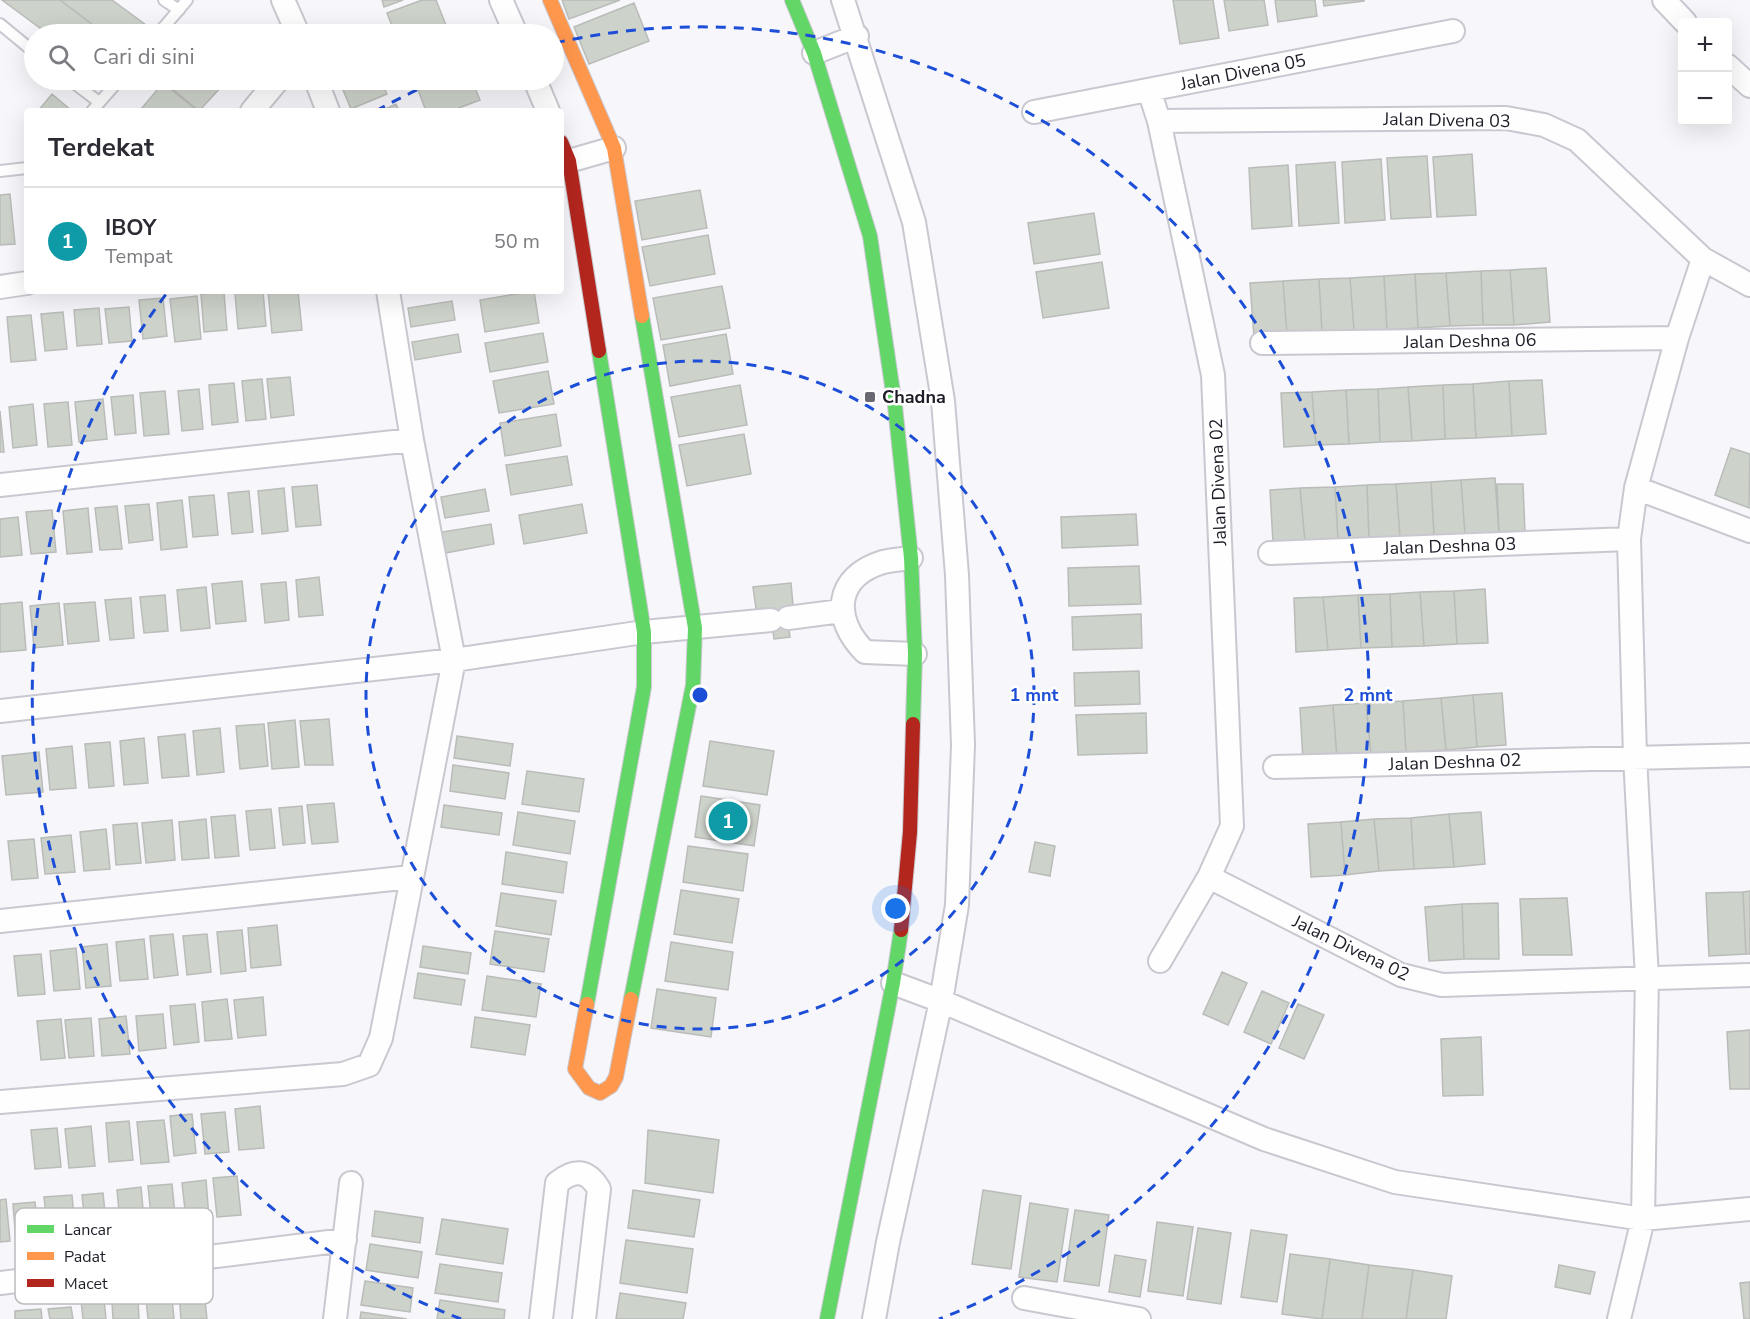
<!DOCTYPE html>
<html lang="id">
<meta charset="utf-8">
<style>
body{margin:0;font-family:"Nunito Sans",sans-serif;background:#f7f7f7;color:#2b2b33}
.controls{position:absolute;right:18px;top:18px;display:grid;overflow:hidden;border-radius:6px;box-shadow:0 6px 24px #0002}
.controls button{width:54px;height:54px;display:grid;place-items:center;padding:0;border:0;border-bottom:2px solid #e1e1e2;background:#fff;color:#2b2b33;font:30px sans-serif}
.you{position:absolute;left:896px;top:909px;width:21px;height:21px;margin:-15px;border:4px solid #fff;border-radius:50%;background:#1a73e8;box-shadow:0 0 0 9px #1a73e833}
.badge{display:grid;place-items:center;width:39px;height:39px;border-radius:50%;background:#7c3aed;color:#fff;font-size:20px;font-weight:700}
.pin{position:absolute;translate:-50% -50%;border:3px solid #fff;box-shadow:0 2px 6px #0006}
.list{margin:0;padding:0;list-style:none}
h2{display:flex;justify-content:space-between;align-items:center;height:78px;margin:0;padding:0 24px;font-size:26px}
h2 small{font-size:20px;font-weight:400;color:#7c7c81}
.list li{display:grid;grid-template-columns:39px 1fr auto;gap:18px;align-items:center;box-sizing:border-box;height:108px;padding:0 24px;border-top:2px solid #e1e1e2}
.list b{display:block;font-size:22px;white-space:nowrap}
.list p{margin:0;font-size:20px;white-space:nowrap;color:#7c7c81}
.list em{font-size:20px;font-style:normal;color:#7c7c81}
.icon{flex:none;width:33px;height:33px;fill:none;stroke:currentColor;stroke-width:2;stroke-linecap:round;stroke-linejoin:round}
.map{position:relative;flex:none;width:1750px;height:1319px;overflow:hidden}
.search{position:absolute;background:#fff;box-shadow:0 6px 24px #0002;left:24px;top:24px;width:540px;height:66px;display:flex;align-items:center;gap:15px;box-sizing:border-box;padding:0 21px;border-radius:33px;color:#7c7c81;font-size:22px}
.panel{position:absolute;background:#fff;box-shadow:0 6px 24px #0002;left:24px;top:108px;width:540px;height:186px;border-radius:6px}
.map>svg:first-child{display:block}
</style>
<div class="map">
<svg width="1750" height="1319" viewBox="0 0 1750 1319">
<rect width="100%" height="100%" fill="#f7f6fa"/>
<path fill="#cdd2ca" stroke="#b9bcb9" stroke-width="1.5" d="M2 0H60L105 34H48Z
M60 0H112L150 28 145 34H105Z
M382 0H403L384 7Z
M422 0H436L446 25 421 34H395L387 13Z
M562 0H620L569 19Z
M1173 0H1213L1219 38 1180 44Z
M1224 0H1264L1268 25 1229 31Z
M1275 0H1315L1317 16 1278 22Z
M1323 0H1364V1L1324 6Z
M634 3 649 41 589 64 574 27Z
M165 80H214L222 86 199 111 164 82Z
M368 80H381L387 94 351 109 343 90Z
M445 80H472L480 100 451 111H426L418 90Z
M163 83 198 111H144L141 109Z
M52 94 72 111H38Z
M396 104 399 111H381Z
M1472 154 1476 215 1437 217 1433 157Z
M1427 156 1431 217 1391 219 1387 158Z
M1381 159 1385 220 1345 223 1342 162Z
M1335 162 1339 223 1299 226 1296 165Z
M1288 165 1292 226 1252 229 1249 168Z
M700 190 707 228 642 240 635 201Z
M10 194 15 244 0 245V195Z
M1094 213 1100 254 1034 264 1028 223Z
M708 235 715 274 650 286 642 247Z
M1102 262 1109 308 1043 318 1036 272Z
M1546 268 1550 322 1514 325 1510 270Z
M1510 270 1514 325H1483L1481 271Z
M1481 271 1483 325 1450 326 1446 273Z
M1446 273 1450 326 1418 328 1415 274Z
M1415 274 1418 328 1387 330 1384 276Z
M1384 276 1387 330 1354 331 1350 278Z
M1350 278 1354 331 1322 333 1319 279Z
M1319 279 1322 333 1287 335 1283 281Z
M1283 281 1287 335 1254 337 1250 283Z
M722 286 730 328 661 340 653 298Z
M263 291 266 326 238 329 235 293Z
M268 291H298L302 330 272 333Z
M534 291 539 323 485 332 480 300Z
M224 292 227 330 204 332 201 294Z
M197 296 201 339 175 342 170 299Z
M163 298 167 336 143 339 139 300Z
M452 301 455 320 411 327 408 308Z
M129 307 132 341 109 343 105 309Z
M99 308 102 344 77 346 74 310Z
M63 312 67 349 45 351 41 314Z
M31 315 36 360 11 362 7 317Z
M543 333 548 362 490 372 485 343Z
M458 334 461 352 415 360 412 342Z
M726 334 733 374 670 386 663 345Z
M548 371 554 404 499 413 493 381Z
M290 377 294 415 271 418 267 379Z
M262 379 266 419 246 421 242 381Z
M1542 380 1546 434 1512 436 1509 381Z
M1509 381 1512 436 1476 438 1473 384Z
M234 383 238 422 212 425 209 385Z
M1473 384 1476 438 1445 439 1443 385Z
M740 385 747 425 679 437 671 397Z
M1443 385 1445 439 1412 441 1408 387Z
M1408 387 1412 441 1380 442 1378 389Z
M199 389 203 429 182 431 178 391Z
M1378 389 1380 442 1349 444 1346 390Z
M1346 390 1349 444 1316 445 1312 392Z
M165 391 169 434 144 436 140 393Z
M1312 392 1316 445 1284 447 1281 393Z
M133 395 136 433 115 435 111 397Z
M103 399 107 439 79 442 75 402Z
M68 402 72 445 48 447 44 404Z
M33 404 37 445 13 448 9 407Z
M0 411 4 452H0Z
M556 414 561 446 505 456 500 423Z
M744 434 751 474 687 486 679 445Z
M1731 448 1750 454 1749 508 1715 495Z
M567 456 572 485 511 495 506 465Z
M1495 478 1499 533 1465 535 1461 480Z
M1461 480 1465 535H1434L1431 482Z
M1431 482 1434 535 1400 537 1396 484Z
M1396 484 1400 537 1369 539 1367 485Z
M1497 484H1523L1525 532 1499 533Z
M317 485 321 525 296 527 292 487Z
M1367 485 1369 539 1338 540 1335 487Z
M1335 487 1338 540 1305 542 1300 488Z
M284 488 288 531 262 534 258 491Z
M1300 488 1305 542 1273 543 1270 490Z
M485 489 489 511 445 518 441 497Z
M249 491 253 532 232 534 228 493Z
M214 495 218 535 193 537 189 497Z
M182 500 187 547 161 550 157 503Z
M149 504 153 540 129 543 125 506Z
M582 504 587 533 524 544 519 515Z
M117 506 122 549 100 550 95 508Z
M88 508 92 552 67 554 63 511Z
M52 510 56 552 31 554 26 512Z
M1136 514 1138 545 1062 548 1061 517Z
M18 517 22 555 0 557V519Z
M491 524 494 544 445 553 442 532Z
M1139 566 1141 604 1069 606 1068 568Z
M319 577 323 615 299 617 296 580Z
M242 581 246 621 216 624 212 584Z
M286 582 289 620 265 623 261 584Z
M791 583 793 605 786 606 790 637 774 639 770 608 756 609 753 587Z
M206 587 210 628 181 631 177 590Z
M1485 589 1488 643 1457 644 1454 591Z
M1454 591 1457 644 1424 646 1420 592Z
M1420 592 1424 646 1392 647 1390 594Z
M1390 594 1392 647 1361 648 1358 595Z
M165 595 168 631 144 633 140 597Z
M1358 595 1361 648 1328 650 1323 597Z
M1323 597 1328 650 1296 652 1294 598Z
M131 598 134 638 110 640 105 600Z
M22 602 26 650 0 652V604Z
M95 602 99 641 68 644 64 604Z
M59 603 63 645 34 648 30 606Z
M1141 614 1142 648 1073 650 1072 617Z
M1139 671 1140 704 1075 706 1074 673Z
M1502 693 1506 745 1477 747 1473 695Z
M1473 695 1477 747 1446 750 1441 698Z
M1441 698 1446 750 1406 752 1403 701Z
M1403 701 1406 752 1371 755 1366 703Z
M1366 703 1371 755 1337 759 1333 705Z
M1333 705 1337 759 1303 761 1300 708Z
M1146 713 1147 753 1078 755 1076 715Z
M329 719 333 765H305L300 721Z
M295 720 299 767 272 769 268 723Z
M264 724 268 766 240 769 236 726Z
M220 728 224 772 197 775 193 731Z
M185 734 189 776 162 778 158 737Z
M457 736 513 744 510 766 454 758Z
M144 738 148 783 124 785 120 741Z
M710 741 774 751 767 795 703 786Z
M110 742 114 786 89 788 85 744Z
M72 746 76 788 50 790 46 749Z
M39 752 43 792 6 795 2 756Z
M453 765 509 773 505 799 450 791Z
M527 771 584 779 579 812 522 804Z
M701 796 760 805 754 846 695 837Z
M334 803 338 842 312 844 307 805Z
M444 805 502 813 499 835 441 827Z
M302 806 305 843 283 845 279 808Z
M271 809 275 848 250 850 246 811Z
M518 812 575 821 570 854 513 845Z
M1481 812 1485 864 1454 867 1449 814Z
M1449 814 1454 867 1414 869 1411 818Z
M235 815 239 856 215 858 211 817Z
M1411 818 1414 869 1379 871 1374 819Z
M206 819 209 858 182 860 179 822Z
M1374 819 1379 871 1345 875 1341 822Z
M172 820 175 860 146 863 142 823Z
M1341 822 1345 875 1311 877 1308 824Z
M137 823 141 863 116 865 113 825Z
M106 829 110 869 84 871 80 832Z
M71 835 75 872 45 874 41 838Z
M34 839 38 878 12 880 8 841Z
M1035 842 1055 846 1050 876 1029 872Z
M688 846 748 854 743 891 683 882Z
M506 852 567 862 563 893 502 884Z
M681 890 739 899 732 943 674 934Z
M1750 891V954H1746L1743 892Z
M1743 892 1746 954 1709 956 1706 893Z
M501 893 556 901 551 935 496 926Z
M1567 898 1572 955H1523L1520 899Z
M1498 903 1499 959H1464L1462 904Z
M1462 904 1464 959 1429 961 1425 907Z
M277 925 281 965 251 968 248 928Z
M242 930 246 971 221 974 217 932Z
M495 931 549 939 544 972 490 964Z
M173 934 178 975 154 978 150 936Z
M207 934 211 972 187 975 183 936Z
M144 939 148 979 120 981 116 942Z
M671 942 733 952 728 990 665 981Z
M107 944 111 986 86 988 82 947Z
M423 946 471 953 468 974 420 967Z
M76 948 80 989 54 991 50 951Z
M41 954 45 994 18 996 14 956Z
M1222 972 1247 983 1228 1025 1203 1014Z
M418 973 465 980 461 1005 414 998Z
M487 976 541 984 536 1017 482 1010Z
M657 989 716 998 711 1037 651 1028Z
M1262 991 1289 1003 1271 1044 1244 1032Z
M263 997 266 1035 238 1038 234 1000Z
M227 999 232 1039 205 1041 202 1002Z
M195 1004 199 1042 174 1045 170 1006Z
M1298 1004 1324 1015 1304 1059 1279 1048Z
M163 1014 166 1048 139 1051 136 1016Z
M126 1016 130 1054 102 1056 99 1019Z
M475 1017 530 1025 525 1055 471 1047Z
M91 1018 94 1056 69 1058 65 1020Z
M61 1019 65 1058 41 1060 37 1021Z
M1750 1030V1089H1730L1727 1032Z
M1481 1037 1483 1095 1443 1096 1441 1039Z
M260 1106 264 1148 239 1150 235 1109Z
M225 1112 229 1152 205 1154 201 1114Z
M192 1114 196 1153 174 1156 170 1116Z
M164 1120 169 1162 141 1164 137 1122Z
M129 1121 133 1160 109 1162 106 1123Z
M91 1126 95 1166 69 1168 65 1129Z
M57 1128 61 1167 35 1169 31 1130Z
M648 1130 719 1140 713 1193 645 1183Z
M237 1176 241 1215 217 1217 213 1178Z
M206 1180 209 1218 186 1219 182 1183Z
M172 1184 176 1224 152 1226 148 1186Z
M141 1187 145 1231 121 1232 117 1190Z
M633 1190 700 1200 694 1237 628 1228Z
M983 1190 1021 1196 1011 1269 972 1264Z
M103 1193 107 1231 86 1233 82 1195Z
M72 1195 75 1230 48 1233 44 1197Z
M6 1199 10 1241 0 1242V1200Z
M35 1202 39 1239 16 1242 13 1204Z
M1030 1203 1068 1209 1057 1282 1019 1277Z
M1075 1210 1109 1215 1099 1286 1064 1281Z
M375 1211 423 1218 420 1243 372 1236Z
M442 1219 508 1229 503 1264 436 1254Z
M1157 1222 1193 1227 1183 1296 1148 1291Z
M1198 1228 1231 1233 1221 1304 1187 1299Z
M1251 1230 1287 1235 1277 1302 1241 1297Z
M626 1240 693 1249 687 1293 620 1283Z
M370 1244 422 1252 418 1278 366 1270Z
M1290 1254 1330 1259 1322 1319 1282 1314Z
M1115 1255 1146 1260 1140 1297 1109 1292Z
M1330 1259 1369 1265 1362 1319H1322Z
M440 1264 502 1273 498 1302 435 1293Z
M1369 1265 1413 1270 1406 1319H1362Z
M1559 1265 1595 1272 1590 1294 1555 1287Z
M1413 1270 1452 1276 1446 1319H1406Z
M365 1281 413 1288 410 1312 361 1305Z
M1750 1282V1319H1744L1740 1283Z
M204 1291 207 1319H181L179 1293Z
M620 1293 686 1303 683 1319H616Z
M172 1297 174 1319H148L146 1299Z
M104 1299 106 1319H83L81 1300Z
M138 1300 139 1319H113L112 1302Z
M440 1300 505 1310 504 1319H437Z
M71 1307 73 1319H50L48 1309Z
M41 1309 42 1319H15V1311Z
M361 1312 407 1319H360Z"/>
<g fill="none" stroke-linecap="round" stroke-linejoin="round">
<g stroke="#c9c8d0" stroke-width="14">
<path id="lane" d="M164 0 179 10
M0 24 34 52
M158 34 187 0
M70 80 99 102
M92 111 119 80
M0 171 27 168"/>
</g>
<g stroke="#c9c8d0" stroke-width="26">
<path id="street" d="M283 0 298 34
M501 0 516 34
M843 0 914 222 943 401 957 575 963 745 957 905 941 1001 888 1242 874 1319
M1664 0 1685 22
M814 53 857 36
M1728 66 1750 86
M316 80 328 111
M535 80 548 111
M1149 90 1159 121 1213 375 1232 826 1209 877 1160 961
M252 111 278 80
M1034 112 1453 31
M1159 121 1506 118 1544 125 1577 140 1703 259 1750 285
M569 161 614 148
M0 287 27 283
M1262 343 1677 338
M0 485 412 440
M1636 488 1750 531
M1270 553 1629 539
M911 558C902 559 892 560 883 562 834 577 832 619 865 652L915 654
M788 618 841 611
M0 711 454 660 644 632 771 620
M1275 767 1750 755
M1209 877 1401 975 1442 985 1750 975
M0 921 411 877
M893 983 941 1001 1264 1139 1395 1182 1643 1219 1750 1209
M0 1102 343 1074 369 1065 381 1038 454 660 412 440 388 291
M0 1283 345 1240
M1024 1298 1139 1319
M335 1319 351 1183
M541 1319 557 1183C574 1169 587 1169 599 1189L584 1319
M1619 1319 1643 1219 1646 1032 1647 978 1635 757 1629 539 1636 488 1677 338 1703 259"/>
</g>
<g stroke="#c9c8d0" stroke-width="16">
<path id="fast" d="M792 0 814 53 870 236 895 406 911 558 915 654 913 724
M631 999 693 685 695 628 642 316
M587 1004 644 687V632L599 351
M827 1319 893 983 901 930"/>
</g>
<g stroke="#c9c8d0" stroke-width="16">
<path id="slow" d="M550 0 614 148 642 316
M587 1004 575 1069 589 1088 600 1093 611 1086 616 1077 631 999"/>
</g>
<g stroke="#c9c8d0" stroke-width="16">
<path id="jam" d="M561 142 569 161 599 351
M901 930 910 832 913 724"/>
</g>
<use href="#lane" stroke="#fefefe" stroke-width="10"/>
<use href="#street" stroke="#fefefe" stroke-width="22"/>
<use href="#fast" stroke="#63d668" stroke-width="14"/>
<use href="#slow" stroke="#ff974d" stroke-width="14"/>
<use href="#jam" stroke="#b3261e" stroke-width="14"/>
</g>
<g fill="none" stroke="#1d4ed8" stroke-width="3" stroke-dasharray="10 8">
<circle cx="700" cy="695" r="334"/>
<path d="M461 1319A668 668 0 0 1 167 293M376 111A668 668 0 0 1 439 80M555 43A668 668 0 0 1 939 1319"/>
</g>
<rect fill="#6a6871" stroke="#fff" stroke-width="2" x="864" y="391" width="12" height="12" rx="3"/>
<g text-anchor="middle" stroke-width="5" stroke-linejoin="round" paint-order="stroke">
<g font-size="18" fill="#1e1c27" stroke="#fff">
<text transform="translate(1243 72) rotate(-11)" y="6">Jalan Divena 05</text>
<text transform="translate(1447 120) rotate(1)" y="6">Jalan Divena 03</text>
<text transform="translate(1470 341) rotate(-1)" y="6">Jalan Deshna 06</text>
<text transform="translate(1218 482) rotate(-92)" y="6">Jalan Divena 02</text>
<text transform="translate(1450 546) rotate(-2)" y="6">Jalan Deshna 03</text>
<text transform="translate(1455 762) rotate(-2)" y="6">Jalan Deshna 02</text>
<text transform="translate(1351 948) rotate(26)" y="6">Jalan Divena 02</text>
</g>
<g font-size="18" font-weight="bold" fill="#1e1c27" stroke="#fff" text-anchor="start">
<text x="882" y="403">Chadna</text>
</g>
</g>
<rect x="15" y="1208" width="198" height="96" rx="9" fill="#fff" stroke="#bcbbbe" stroke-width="1.5"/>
<rect x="27" y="1225" width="27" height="8" fill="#63d668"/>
<rect x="27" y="1252" width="27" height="8" fill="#ff974d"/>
<rect x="27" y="1279" width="27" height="8" fill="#b3261e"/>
<g font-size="16" fill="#1e1c27">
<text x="64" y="1235">Lancar</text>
<text x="64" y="1262">Padat</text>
<text x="64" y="1289">Macet</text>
</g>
<circle cx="700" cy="695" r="9" fill="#1d4ed8" stroke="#fff" stroke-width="3"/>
<g font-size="18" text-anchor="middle" font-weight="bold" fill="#1d4ed8" stroke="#fff" stroke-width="5" stroke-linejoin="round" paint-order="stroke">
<text x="1034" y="701">1 mnt</text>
<text x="1368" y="701">2 mnt</text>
</g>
</svg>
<div class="controls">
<button>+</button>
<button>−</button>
</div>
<div class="you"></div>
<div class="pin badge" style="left:728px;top:821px;background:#0f9aa8">1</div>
<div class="search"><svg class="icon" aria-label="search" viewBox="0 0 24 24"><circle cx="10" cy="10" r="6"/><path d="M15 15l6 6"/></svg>Cari di sini</div>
<section class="panel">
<h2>Terdekat<small></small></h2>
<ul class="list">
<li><span class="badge" style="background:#0f9aa8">1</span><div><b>IBOY</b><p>Tempat</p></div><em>50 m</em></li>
</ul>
</section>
</div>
